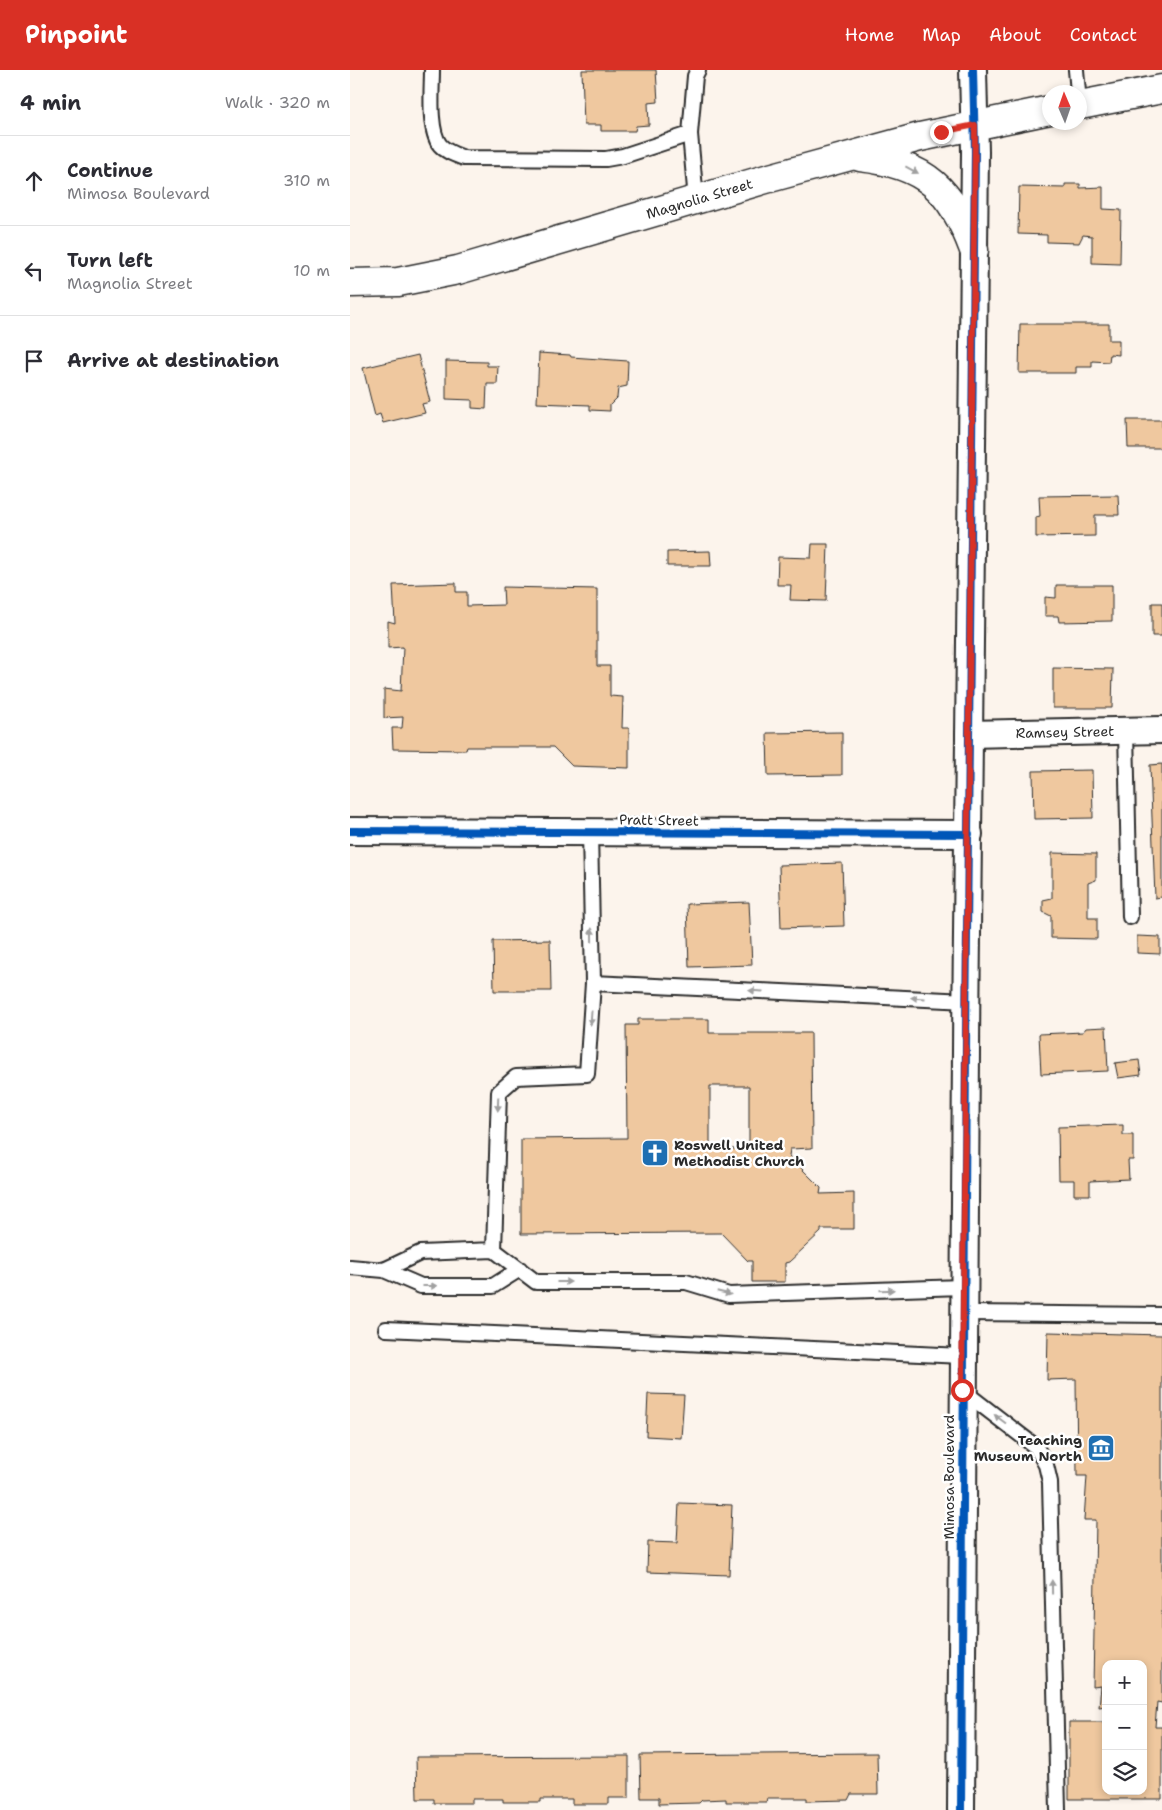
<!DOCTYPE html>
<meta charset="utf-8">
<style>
body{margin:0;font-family:"Shantell Sans",sans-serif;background:#f2f2f3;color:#2b2b33}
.controls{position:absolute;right:15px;bottom:15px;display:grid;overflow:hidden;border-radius:10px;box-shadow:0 2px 8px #0003}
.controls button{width:45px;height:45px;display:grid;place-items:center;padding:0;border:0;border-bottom:1px solid #e1e1e2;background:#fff;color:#2b2b33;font:25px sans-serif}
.compass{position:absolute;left:692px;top:15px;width:45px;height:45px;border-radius:50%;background:#fff;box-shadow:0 2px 8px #0003;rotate:358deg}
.stop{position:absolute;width:15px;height:15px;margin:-11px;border:4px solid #d93025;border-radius:50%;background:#fff}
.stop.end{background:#d93025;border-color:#fff;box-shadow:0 1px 5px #0008}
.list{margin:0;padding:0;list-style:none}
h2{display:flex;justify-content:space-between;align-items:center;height:65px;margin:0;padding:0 20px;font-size:21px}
h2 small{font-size:16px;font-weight:400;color:#7c7c81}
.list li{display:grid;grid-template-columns:32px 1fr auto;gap:15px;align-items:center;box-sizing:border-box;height:90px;padding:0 20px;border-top:1px solid #e1e1e2}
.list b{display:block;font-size:19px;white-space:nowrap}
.list p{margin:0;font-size:16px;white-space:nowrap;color:#7c7c81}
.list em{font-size:16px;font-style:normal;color:#7c7c81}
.icon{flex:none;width:28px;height:28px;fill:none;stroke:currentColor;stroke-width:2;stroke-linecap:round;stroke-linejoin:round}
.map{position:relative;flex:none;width:812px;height:1740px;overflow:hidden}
header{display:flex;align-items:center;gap:30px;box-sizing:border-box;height:70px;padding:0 25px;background:#d93025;color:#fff}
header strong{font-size:24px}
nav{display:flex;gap:28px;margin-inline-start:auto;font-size:18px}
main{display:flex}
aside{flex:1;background:#fff}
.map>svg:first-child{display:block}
</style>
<header>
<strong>Pinpoint</strong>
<nav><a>Home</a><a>Map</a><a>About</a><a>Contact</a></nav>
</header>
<main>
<aside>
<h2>4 min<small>Walk · 320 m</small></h2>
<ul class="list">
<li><svg class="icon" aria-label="ahead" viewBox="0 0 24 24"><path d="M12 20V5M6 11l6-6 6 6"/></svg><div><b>Continue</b><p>Mimosa Boulevard</p></div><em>310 m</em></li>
<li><svg class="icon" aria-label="left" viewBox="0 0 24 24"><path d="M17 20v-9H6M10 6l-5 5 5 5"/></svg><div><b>Turn left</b><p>Magnolia Street</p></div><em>10 m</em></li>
<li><svg class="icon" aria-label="arrive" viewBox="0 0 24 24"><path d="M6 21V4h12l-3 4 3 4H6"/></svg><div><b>Arrive at destination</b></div></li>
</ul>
</aside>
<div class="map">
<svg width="812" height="1740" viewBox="0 0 812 1740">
<rect width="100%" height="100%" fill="#fcf4ec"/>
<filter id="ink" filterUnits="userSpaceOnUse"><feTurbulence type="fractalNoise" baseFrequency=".02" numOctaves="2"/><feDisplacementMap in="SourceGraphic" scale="10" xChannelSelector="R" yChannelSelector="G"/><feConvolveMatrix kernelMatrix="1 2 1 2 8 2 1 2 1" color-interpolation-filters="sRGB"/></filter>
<g filter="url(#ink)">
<path fill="#efc89f" stroke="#2b2b2b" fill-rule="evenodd" d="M232 0H306L308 32 298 33 299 55 286 56 285 61H251V55H234Z
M715 114H730V118L753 117V139L771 140 770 194 742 193V166L733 165 729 173 697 172V165L668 164 669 117 715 118Z
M670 254H759V270H769V285L760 284 759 292 742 291V297H726V303H669Z
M189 283 220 285 221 287 278 291 277 316 268 318 267 328 260 335V341L240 340V335L187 333Z
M68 285 80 332 72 334 75 343 33 353 30 344 25 346 13 298Z
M96 291 137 292V296H148L147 314H137L136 339 122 338V330L96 329Z
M777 350H812V378H778Z
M768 425 769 445H745V466L686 467V447L690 446 689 426Z
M462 474H478L476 531 440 530 441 515H427L428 487 461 488Z
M360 481 361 496H317V482Z
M106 513V522H117V536L154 535 153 517 247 519V596H260V626L273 627 272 658H279V698L222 696 203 677H117L116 680 43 679 42 658H52L53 647 34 648V619L51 621 53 577 38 578V551L45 553 43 515Z
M706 515H762V551L709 552 708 546H695V527L706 528Z
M802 533H812V566H802Z
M703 598 763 599 762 638H703Z
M492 662V705L418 706 417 663Z
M812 694V827L805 828 800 695Z
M742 700 743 748 684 749 683 701Z
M702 783 746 784V810L738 813V848H747V869L701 868V846L693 842V830L702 828Z
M492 793 494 856 431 858 429 795Z
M399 832 402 895 339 897 337 834Z
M787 866 810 867V884L787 883Z
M200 870 201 921H144L143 871Z
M288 949H359V963H461L462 1078 440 1079 439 1086 471 1118 470 1124 504 1123V1159H471V1162L439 1192 435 1193V1212H402V1191H398L371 1163 171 1164V1069L277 1068 276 955H288ZM360 1016H399V1079H360Z
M756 957 758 1001 691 1004 689 964 733 962 736 958Z
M789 990 791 1005 768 1008 765 993Z
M773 1055V1065H783V1090H778L779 1109 740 1111V1125H724V1110H709L708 1057Z
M698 1262 812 1265V1633L807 1632 805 1657H812V1729H719V1652H755L756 1640V1721H793V1594H756V1636L749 1637 751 1616 743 1617 746 1450H734L737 1406H727L726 1309 697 1310Z
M298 1324 334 1325 331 1368 296 1366Z
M329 1433 382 1435 379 1505 297 1502 298 1472 327 1473Z
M527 1683 528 1724H501L498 1730 457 1731V1728H417L416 1732H376V1729L352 1730 349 1733 309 1734V1728H291L290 1685Z
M279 1686V1728H259V1734H222V1729H191V1732H153V1729H122V1733H84V1729H67L66 1687Z"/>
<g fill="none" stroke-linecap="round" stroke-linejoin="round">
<g stroke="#2b2b2b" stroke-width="18">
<path id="service" d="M82 0C82 19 78 60 90 75 96 82 106 85 114 88L256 89 273 86 340 64
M726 0 728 22
M346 130 340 64 345 6 348 0
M776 661 780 847
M240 761 243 913
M144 1180 149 1022 166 1007 237 1004 243 913 617 931
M0 1197 34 1200 71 1216H143L170 1199
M34 1200 70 1183 144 1180 186 1212H336L379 1225 612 1217
M612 1243 812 1245
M36 1259 612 1286
M612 1320 686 1377 696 1395 700 1412 708 1740"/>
</g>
<g stroke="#2b2b2b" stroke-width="30">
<g id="minor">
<path id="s1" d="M619 664 812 660"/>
<path d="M0 761 619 764"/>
<path d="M611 1740C613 1187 619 635 625 82L623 0"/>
</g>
</g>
<g stroke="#2b2b2b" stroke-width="31">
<g id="secondary">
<path d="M730 35 812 19"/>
<path d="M510 87C576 94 602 120 624 180"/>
<path id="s2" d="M0 213 48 212 108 200 416 109 570 67 700 40"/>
</g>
</g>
<use href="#service" stroke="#fff" stroke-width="14"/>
<use href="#minor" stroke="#fff" stroke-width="26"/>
<use href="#secondary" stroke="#fff" stroke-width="28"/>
<g stroke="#fff" stroke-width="11">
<path id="cycleway" d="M0 761 619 764
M611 1740C613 1187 619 635 625 82L623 0"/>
</g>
<use href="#cycleway" stroke="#0057b8" stroke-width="8"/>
</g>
<defs><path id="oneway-solid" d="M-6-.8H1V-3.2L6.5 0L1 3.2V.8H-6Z" transform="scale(1.25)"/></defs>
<g fill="#a0a0a0">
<use href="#oneway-solid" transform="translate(562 100) rotate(28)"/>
<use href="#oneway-solid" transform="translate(242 865) rotate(-91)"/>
<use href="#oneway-solid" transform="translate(406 921) rotate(-177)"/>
<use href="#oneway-solid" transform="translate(568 928) rotate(-177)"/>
<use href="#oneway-solid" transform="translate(241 948) rotate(94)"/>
<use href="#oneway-solid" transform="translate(148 1034) rotate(92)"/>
<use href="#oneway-solid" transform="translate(214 1212)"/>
<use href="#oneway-solid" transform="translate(80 1216)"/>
<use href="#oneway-solid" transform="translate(537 1220) rotate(-2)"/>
<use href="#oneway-solid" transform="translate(374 1223) rotate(13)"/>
<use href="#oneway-solid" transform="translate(650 1349) rotate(-143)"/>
<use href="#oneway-solid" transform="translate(702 1517) rotate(-91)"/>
</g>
</g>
<g fill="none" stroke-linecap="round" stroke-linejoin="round" filter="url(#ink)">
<path stroke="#d93025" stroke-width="6" d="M591 62 625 55 612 1320"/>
</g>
<defs>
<g id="church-square" transform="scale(1.4375)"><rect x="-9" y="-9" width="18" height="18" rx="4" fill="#1f6fb2" stroke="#fff"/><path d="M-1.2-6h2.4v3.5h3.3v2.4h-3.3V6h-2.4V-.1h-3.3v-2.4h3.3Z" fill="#fff"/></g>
<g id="museum-square" transform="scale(1.4375)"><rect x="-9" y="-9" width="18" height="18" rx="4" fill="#1f6fb2" stroke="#fff"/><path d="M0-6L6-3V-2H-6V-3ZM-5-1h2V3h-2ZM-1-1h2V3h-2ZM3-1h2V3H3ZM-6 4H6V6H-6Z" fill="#fff"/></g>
</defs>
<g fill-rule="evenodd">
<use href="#church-square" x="305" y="1083"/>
<use href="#museum-square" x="751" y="1378"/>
</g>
<g text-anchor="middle" stroke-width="5" stroke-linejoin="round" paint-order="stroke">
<g font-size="14" fill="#2b2b2b" stroke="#fff">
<text dy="5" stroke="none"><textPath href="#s2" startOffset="361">Magnolia Street</textPath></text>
<text dy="5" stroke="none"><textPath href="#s1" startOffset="96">Ramsey Street</textPath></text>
<text transform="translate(309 750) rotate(1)" y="5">Pratt Street</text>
<text transform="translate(599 1407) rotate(-90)" y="5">Mimosa Boulevard</text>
</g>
<g font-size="14" font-weight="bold" fill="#2b2b2b" stroke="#fff" text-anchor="start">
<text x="324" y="1080">Roswell United<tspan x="324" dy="16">Methodist Church</tspan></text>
<text x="732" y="1375" text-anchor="end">Teaching<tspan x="732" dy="16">Museum North</tspan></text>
</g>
</g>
</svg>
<div class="controls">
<button>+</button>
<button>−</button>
<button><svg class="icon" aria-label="layers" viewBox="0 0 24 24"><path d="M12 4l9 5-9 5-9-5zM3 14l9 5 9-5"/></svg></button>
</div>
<svg class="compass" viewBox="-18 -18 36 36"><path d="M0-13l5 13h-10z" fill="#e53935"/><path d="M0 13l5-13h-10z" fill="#7c7c81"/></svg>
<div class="stop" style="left:612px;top:1320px"></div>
<div class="stop end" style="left:591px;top:62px"></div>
</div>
</main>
